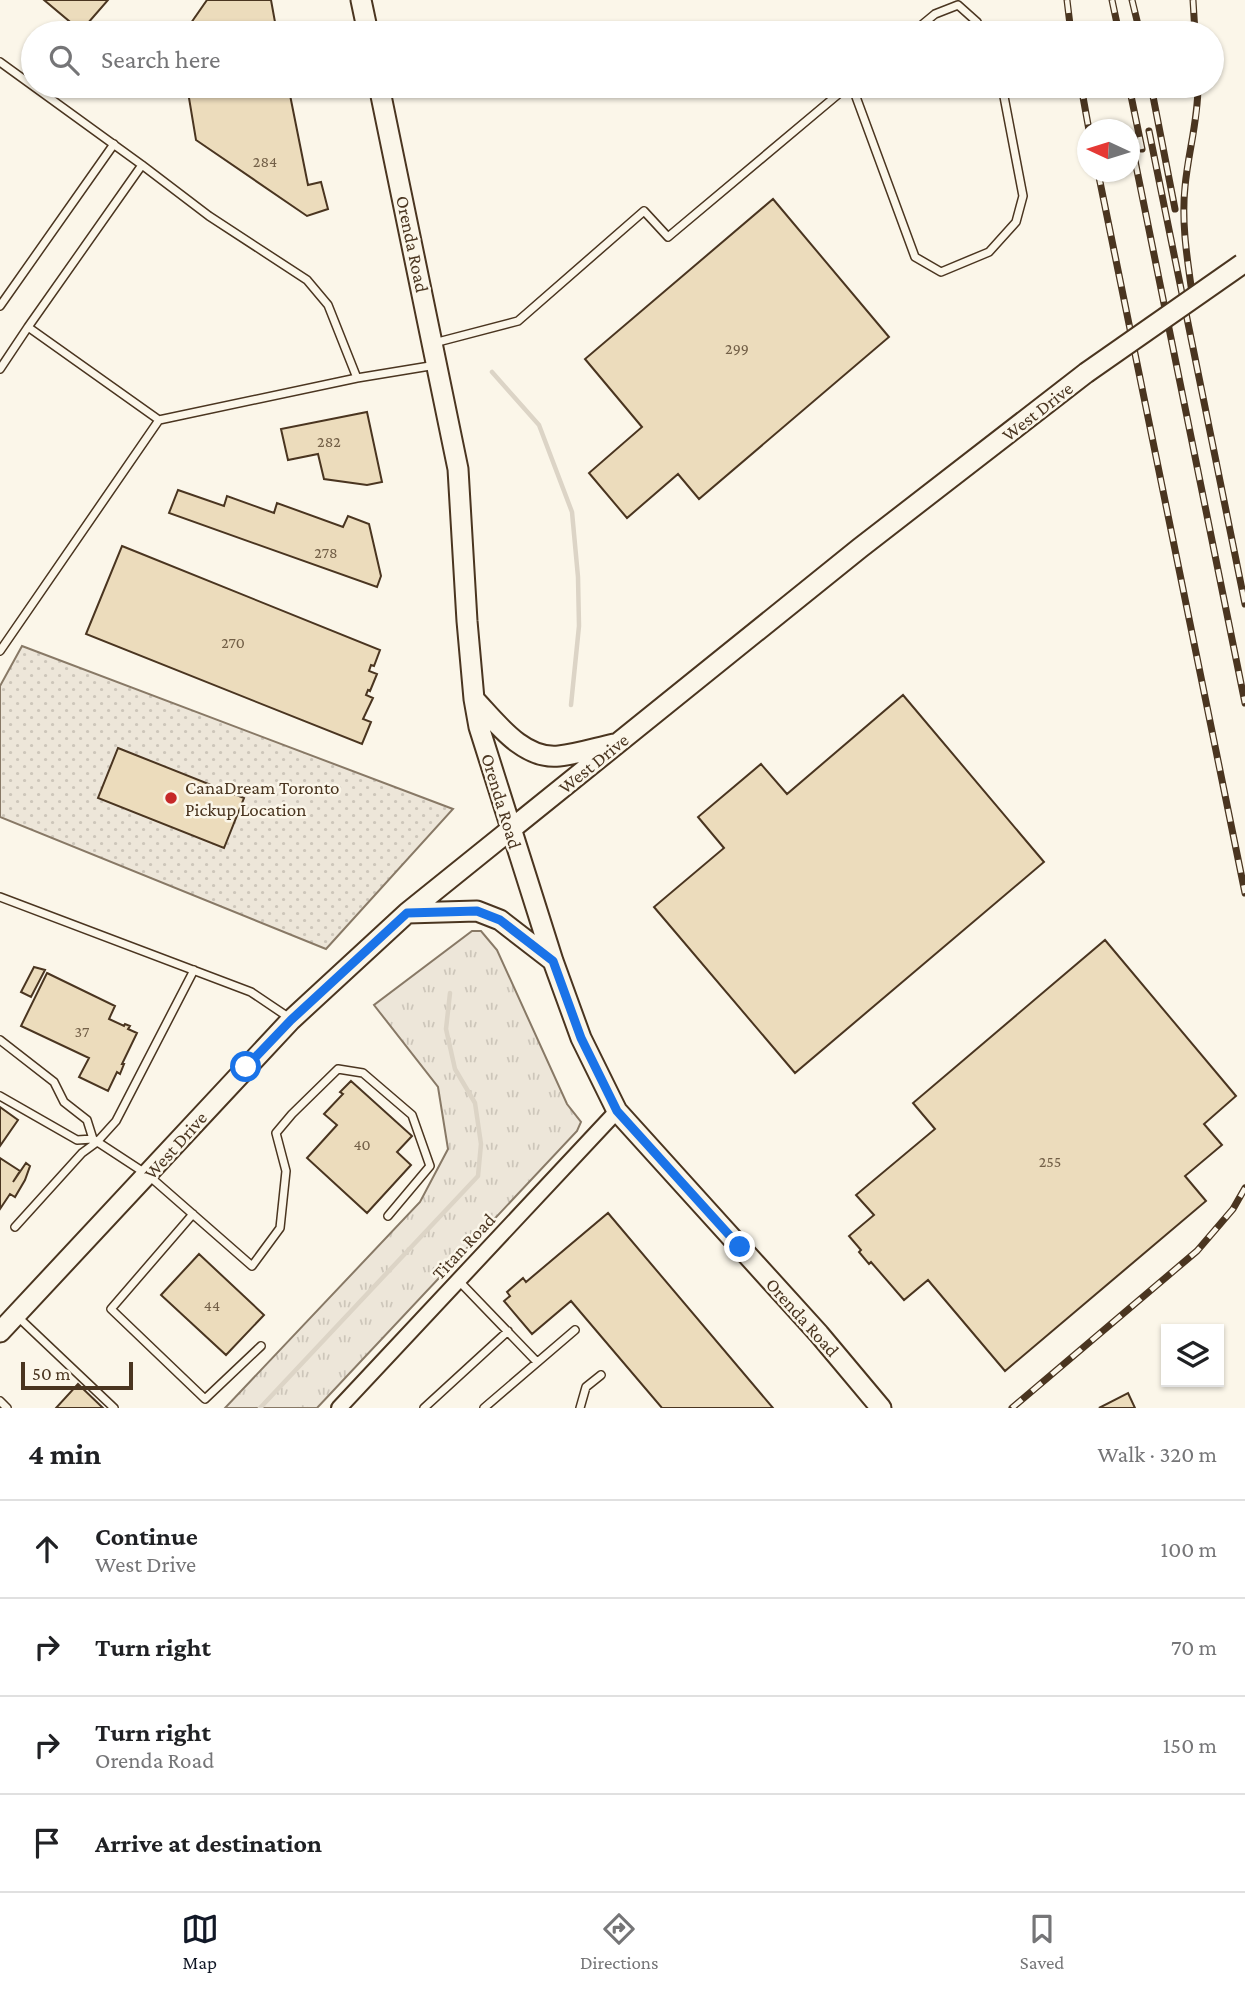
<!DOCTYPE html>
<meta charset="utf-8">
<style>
body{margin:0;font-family:"Crimson Pro",serif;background:#f2f2f2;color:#202124}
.controls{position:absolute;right:21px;bottom:21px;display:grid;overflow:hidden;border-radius:0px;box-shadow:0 2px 5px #0004}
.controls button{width:63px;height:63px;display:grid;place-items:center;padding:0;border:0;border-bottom:2px solid #e0e0e0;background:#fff;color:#202124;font:35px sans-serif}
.compass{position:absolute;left:1077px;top:119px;width:63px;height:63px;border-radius:50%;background:#fff;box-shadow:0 2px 5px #0004;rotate:274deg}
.scale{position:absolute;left:21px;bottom:18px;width:112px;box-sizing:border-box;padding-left:7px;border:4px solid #4a3520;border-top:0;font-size:19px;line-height:24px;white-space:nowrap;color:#4a3520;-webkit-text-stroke:5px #fbf6e9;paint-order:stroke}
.stop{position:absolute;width:21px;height:21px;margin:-16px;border:5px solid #1a73e8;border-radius:50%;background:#fff}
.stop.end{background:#1a73e8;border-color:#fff;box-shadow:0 2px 7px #0008}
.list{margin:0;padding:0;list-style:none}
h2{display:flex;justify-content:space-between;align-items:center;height:91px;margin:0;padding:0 28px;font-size:30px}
h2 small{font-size:23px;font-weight:400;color:#757577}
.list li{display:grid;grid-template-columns:46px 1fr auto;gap:21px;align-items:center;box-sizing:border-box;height:98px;padding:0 28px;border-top:2px solid #e0e0e0}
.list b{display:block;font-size:26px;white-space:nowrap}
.list p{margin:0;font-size:23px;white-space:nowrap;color:#757577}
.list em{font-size:23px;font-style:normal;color:#757577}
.icon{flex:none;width:38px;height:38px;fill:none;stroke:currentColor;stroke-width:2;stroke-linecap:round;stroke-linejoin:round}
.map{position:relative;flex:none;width:1245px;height:1408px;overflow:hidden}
.search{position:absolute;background:#fff;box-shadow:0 2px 5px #0004;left:21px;right:21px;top:21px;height:77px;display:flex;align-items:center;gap:18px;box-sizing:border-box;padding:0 24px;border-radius:38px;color:#757577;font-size:26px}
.sheet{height:483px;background:#fff}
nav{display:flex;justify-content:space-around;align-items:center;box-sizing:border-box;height:98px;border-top:2px solid #e0e0e0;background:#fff;font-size:19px;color:#757577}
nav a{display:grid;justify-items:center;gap:4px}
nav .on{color:#111827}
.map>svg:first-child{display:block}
</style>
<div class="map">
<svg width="1245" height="1408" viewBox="0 0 1245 1408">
<defs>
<pattern id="grass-dots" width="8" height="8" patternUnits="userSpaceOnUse" patternTransform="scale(1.75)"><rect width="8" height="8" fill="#ede6d9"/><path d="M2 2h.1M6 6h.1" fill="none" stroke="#cdc6ba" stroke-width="1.8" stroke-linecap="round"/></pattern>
<pattern id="park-tufts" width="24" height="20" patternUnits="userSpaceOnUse" patternTransform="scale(1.75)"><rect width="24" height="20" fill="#ede6d9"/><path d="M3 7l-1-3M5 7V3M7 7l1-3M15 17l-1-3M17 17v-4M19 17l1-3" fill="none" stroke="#cdc6ba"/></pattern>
</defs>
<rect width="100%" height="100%" fill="#fbf6e9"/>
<path fill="url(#grass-dots)" stroke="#887966" stroke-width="2" d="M22 646 453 809 326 949 0 817V686Z"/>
<path fill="url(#park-tufts)" stroke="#887966" stroke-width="2" d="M472 931H481L497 950 567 1104 581 1122 577 1131 317 1408H225L420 1202 448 1149 438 1087 374 1005Z"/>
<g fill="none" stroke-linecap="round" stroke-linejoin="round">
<path stroke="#dcd4c6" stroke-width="4.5" d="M492 372 539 425 572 512 578 577 579 626 571 705
M260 1408 478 1176 481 1144 475 1103 455 1069 446 1029 450 993"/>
</g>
<path fill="#ecdcbc" stroke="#4a3520" stroke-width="2" d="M44 0H108L81 31Z
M207 0H271L277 33H184Z
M187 86H301L302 93 290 95 308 185 321 182 328 209 307 216 196 140Z
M773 199 889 337 699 499 678 474 627 518 589 473 642 427 585 359Z
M367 412 382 482 367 485 324 479 318 454 288 460 281 429Z
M178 490 224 506 227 496 274 513 277 503 343 527 348 516 369 524 381 576 377 587 169 513Z
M122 546 380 650 374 666 371 665 369 671 377 674 370 691 368 690 366 695 373 698 363 719 371 722 362 744 86 634Z
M903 695 1044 862 795 1073 654 907 724 848 698 817 761 764 787 794Z
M118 748 244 798 224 848 98 798Z
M1105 940 1236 1096 1204 1124 1222 1145 1185 1176 1206 1201 1005 1371 928 1280 904 1300 871 1262 869 1264 859 1252 861 1250 849 1236 874 1215 856 1195 935 1129 913 1103Z
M34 967 45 970 31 997 21 992Z
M47 973 115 1006 109 1019 124 1026 125 1024 130 1026 128 1029 137 1033 122 1064H124L120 1074 117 1072 108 1091 79 1077 89 1058 21 1026Z
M351 1081 412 1136 397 1152 411 1165 367 1213 307 1158 337 1125 324 1114 343 1094 340 1092Z
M0 1107 18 1120 0 1146Z
M0 1158 20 1171 13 1182 26 1163 30 1166 25 1180 15 1197 10 1194 0 1209Z
M608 1213 773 1408H662L571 1301 532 1334 504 1301 510 1296 507 1292 523 1278 526 1282Z
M199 1254 264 1315 226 1355 161 1295Z
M78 1384 103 1408H56Z
M1128 1393 1135 1408H1099Z"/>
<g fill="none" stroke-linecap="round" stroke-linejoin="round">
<g stroke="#4a3520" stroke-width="10">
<path id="lane" d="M912 33 935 14 958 5 977 22 982 33
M0 62 142 165 28 327 159 420
M852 86 915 257 941 272 989 252 1016 222 1023 196 1002 86
M142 165 209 216 307 280 328 305 357 378
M0 306 114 144
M434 343 518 321 644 211 668 237 848 86
M0 369 28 327
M0 651 159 420 357 378 436 365
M0 897 251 992 291 1019
M0 1040 54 1082 64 1102 87 1120 93 1139 148 1175 252 1266 280 1228 286 1171 276 1133 292 1114 338 1069 363 1073 412 1115 430 1166 388 1216
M0 1096 77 1140 93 1139
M193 1214 111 1309 205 1399 261 1346
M15 1227 82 1153 97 1142 116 1121 194 970
M458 1280 537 1362
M18 1317 114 1408
M0 1401 7 1408
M424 1408 508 1331
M484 1408 575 1330
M580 1408 586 1387 601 1375"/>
</g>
<g stroke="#4a3520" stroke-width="18">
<path id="street" d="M339 1408 617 1111"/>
</g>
<g stroke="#4a3520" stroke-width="23">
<path id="secondary" d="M361 0 368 33
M379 86 458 469 467 621 474 699 479 727 553 961 581 1038 617 1111 819 1334 881 1408
M474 699C496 722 523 760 559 756 577 754 596 748 614 744
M407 913 477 911 500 920 553 961
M0 1332 291 1020 407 913 860 548 1086 373"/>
</g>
<use href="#lane" stroke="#fbf6e9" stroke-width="7"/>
<use href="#street" stroke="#fbf6e9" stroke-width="14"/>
<use href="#secondary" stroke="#fbf6e9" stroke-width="19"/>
<g stroke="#4a3520" stroke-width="7">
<path id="rail" d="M1067 0 1071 33
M1112 0 1119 33
M1132 0 1140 33
M1193 0 1195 33
M1081 86 1089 130
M1129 86 1142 149
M1151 86 1175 209
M1149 131 1245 604
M1130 136 1245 703
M1098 172 1245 893
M1193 300C1188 263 1181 225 1185 187 1188 153 1198 121 1198 86
M1012 1408 1197 1251 1233 1209 1245 1188"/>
</g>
<use href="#rail" stroke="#fbf6e9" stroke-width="4.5" stroke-dasharray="13" stroke-linecap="butt"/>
<g stroke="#4a3520" stroke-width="23" stroke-linecap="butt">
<path id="secondary-bridge" d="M1086 373 1242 264"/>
</g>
<use href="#secondary-bridge" stroke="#fbf6e9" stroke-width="19"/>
</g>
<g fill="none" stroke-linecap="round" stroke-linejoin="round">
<path stroke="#1a73e8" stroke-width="9" d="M246 1067 291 1020 407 913 477 911 500 920 553 961 581 1038 617 1111 740 1247"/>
</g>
<circle fill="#c62828" stroke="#fbf6e9" stroke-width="2.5" cx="171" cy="798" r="7"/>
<g text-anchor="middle" stroke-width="5" stroke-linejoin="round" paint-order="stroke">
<g font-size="16" fill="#725f47">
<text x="265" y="167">284</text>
<text x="737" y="354">299</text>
<text x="329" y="447">282</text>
<text x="326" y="558">278</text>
<text x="233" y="648">270</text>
<text x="82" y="1037">37</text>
<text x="362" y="1150">40</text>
<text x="1050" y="1167">255</text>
<text x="212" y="1311">44</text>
</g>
<g font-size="19" fill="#4a3520" stroke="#fbf6e9">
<text transform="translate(413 244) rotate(78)" y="7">Orenda Road</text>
<text transform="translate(1037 411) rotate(-38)" y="7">West Drive</text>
<text transform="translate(593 763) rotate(-39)" y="7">West Drive</text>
<text transform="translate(502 801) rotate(73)" y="7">Orenda Road</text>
<text transform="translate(175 1145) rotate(-48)" y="7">West Drive</text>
<text transform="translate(463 1246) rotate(-47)" y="7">Titan Road</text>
<text transform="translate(803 1317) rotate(48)" y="7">Orenda Road</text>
</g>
<g font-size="19" fill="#4a3520" stroke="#fbf6e9" text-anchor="start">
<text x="185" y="794">CanaDream Toronto<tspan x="185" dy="22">Pickup Location</tspan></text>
</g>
</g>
</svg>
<div class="controls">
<button><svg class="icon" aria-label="layers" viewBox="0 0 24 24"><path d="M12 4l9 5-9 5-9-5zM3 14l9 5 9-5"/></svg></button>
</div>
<svg class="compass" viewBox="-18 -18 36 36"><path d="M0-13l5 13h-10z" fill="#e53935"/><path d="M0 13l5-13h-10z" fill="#757577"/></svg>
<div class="scale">50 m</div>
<div class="stop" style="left:246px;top:1067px"></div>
<div class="stop end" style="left:740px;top:1247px"></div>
<div class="search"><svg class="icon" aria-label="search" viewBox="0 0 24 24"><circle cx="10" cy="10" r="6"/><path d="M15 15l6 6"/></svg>Search here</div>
</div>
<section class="sheet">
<h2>4 min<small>Walk · 320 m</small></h2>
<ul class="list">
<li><svg class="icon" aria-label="ahead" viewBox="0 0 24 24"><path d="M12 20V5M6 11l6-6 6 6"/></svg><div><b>Continue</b><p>West Drive</p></div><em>100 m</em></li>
<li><svg class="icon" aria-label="right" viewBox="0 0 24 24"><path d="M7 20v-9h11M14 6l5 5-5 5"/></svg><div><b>Turn right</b></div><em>70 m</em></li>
<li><svg class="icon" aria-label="right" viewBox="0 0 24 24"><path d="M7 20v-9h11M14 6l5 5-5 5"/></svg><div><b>Turn right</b><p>Orenda Road</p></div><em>150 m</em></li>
<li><svg class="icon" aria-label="arrive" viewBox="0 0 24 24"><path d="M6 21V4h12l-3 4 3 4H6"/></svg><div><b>Arrive at destination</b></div></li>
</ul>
</section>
<nav>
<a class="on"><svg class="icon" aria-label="map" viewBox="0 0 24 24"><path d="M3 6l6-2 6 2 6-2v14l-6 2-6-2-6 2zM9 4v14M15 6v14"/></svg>Map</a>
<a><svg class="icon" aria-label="directions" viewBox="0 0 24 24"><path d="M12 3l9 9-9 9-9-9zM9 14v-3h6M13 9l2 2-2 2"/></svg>Directions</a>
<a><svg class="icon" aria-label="saved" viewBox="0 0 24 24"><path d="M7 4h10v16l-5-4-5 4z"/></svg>Saved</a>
</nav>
